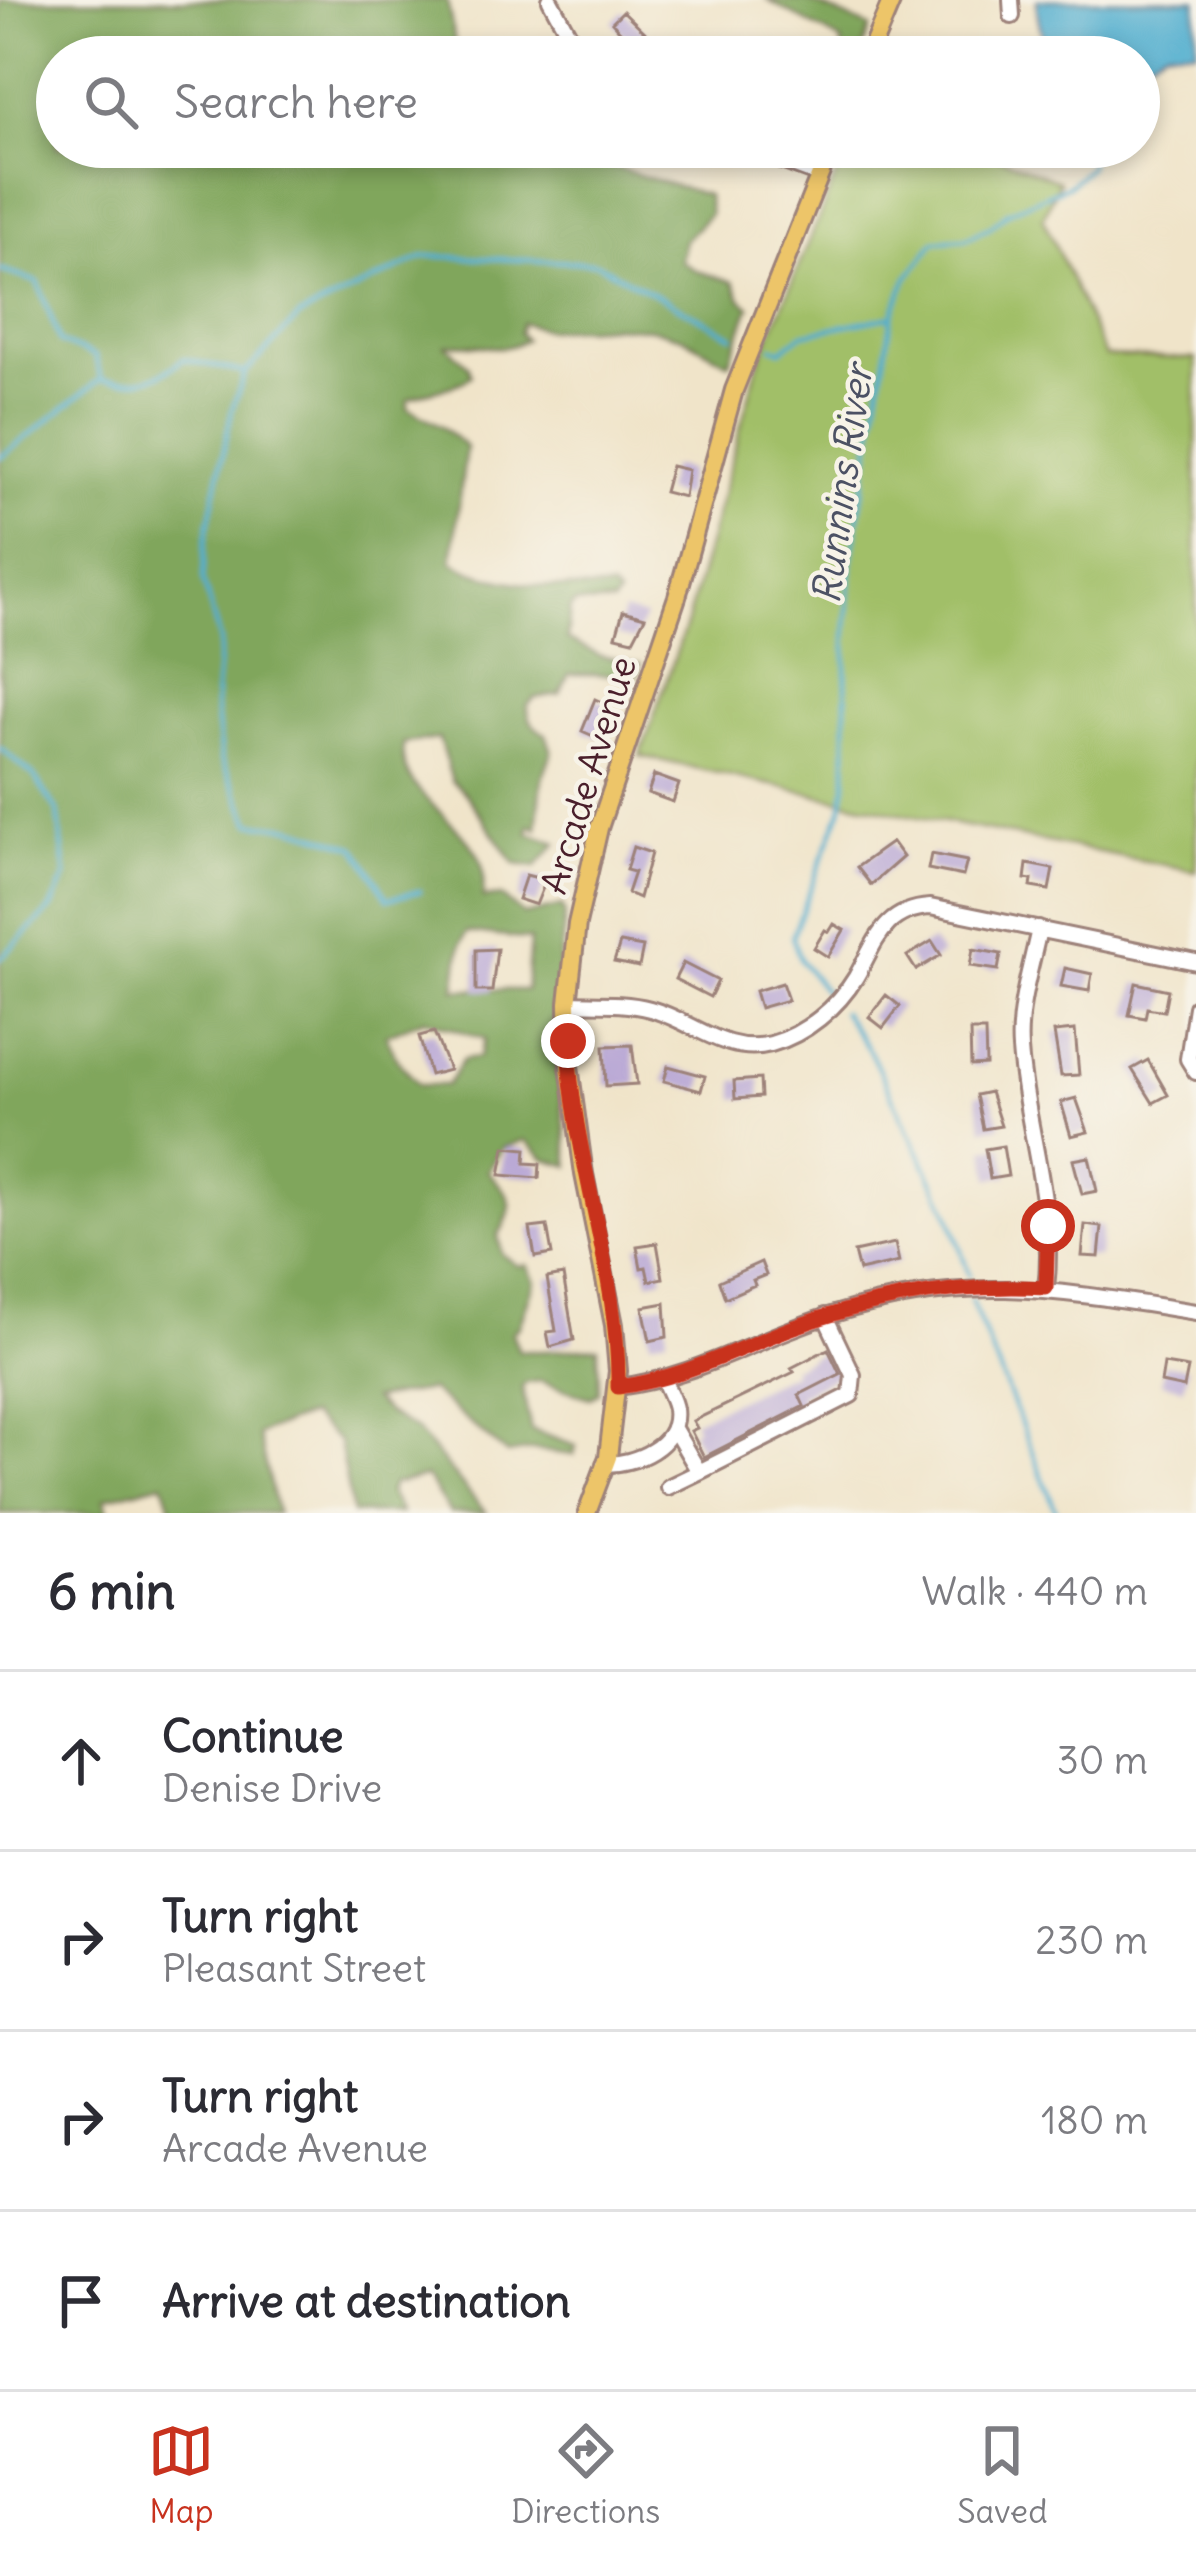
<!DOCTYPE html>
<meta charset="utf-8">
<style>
body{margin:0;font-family:Delius,sans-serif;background:#f2f2f3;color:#2b2b33}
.stop{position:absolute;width:36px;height:36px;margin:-27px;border:9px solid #c8321e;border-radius:50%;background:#fff}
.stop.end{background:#c8321e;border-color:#fff;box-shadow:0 3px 12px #0008}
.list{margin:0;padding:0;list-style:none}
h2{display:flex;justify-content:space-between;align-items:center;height:156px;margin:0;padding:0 48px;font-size:51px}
h2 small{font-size:39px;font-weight:400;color:#7c7c81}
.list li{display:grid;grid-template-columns:78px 1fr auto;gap:36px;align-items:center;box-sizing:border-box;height:180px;padding:0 48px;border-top:3px solid #e1e1e2}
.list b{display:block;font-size:45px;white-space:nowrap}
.list p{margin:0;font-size:39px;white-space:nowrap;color:#7c7c81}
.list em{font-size:39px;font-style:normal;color:#7c7c81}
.icon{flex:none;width:66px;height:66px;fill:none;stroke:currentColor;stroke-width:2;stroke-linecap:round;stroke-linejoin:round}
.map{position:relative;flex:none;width:1196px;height:1513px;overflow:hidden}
.search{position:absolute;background:#fff;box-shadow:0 6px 18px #0003;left:36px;right:36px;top:36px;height:132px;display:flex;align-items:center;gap:30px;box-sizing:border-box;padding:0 42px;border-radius:66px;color:#7c7c81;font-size:45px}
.sheet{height:876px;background:#fff}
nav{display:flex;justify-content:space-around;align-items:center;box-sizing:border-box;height:168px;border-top:3px solid #e1e1e2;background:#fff;font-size:33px;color:#7c7c81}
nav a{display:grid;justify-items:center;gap:6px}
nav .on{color:#c8321e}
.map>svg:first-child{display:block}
</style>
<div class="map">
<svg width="1196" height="1513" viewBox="0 0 1196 1513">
<rect width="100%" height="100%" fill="#f7f3e8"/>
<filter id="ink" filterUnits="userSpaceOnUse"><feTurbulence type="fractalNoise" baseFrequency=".00833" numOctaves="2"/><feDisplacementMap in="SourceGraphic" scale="24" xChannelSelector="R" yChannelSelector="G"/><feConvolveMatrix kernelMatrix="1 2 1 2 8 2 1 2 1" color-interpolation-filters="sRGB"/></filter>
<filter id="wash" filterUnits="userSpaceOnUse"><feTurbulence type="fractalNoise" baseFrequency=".004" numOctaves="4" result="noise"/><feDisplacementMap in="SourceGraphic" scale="48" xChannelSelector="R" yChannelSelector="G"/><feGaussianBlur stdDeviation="2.7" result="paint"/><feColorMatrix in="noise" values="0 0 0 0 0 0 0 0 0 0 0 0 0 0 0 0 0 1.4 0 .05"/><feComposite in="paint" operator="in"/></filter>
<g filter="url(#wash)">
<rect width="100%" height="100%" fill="#f0e4c9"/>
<path fill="#a1bf67" stroke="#766f49" stroke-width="3" d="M848 147H974L1059 181 1043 218 1105 356 1196 359V871L909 815 640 756 687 622 757 367Z"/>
<path fill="#80a65c" stroke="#656244" stroke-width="3" fill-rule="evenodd" d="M0 0H447L458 57H57V147H546L707 195 710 214 684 241 681 261 697 271 734 282 741 299 750 307 729 363 682 337 653 329 612 326 548 330 522 323 519 333 525 340C500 356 476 340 446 345L469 366 471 376C449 393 431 387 408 400V408L442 426 466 447 452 561C486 586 569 589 611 589L618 596 613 604 576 603 570 609 567 639 601 656 641 664 638 675 569 674 560 694 535 698 528 705C527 719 533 728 546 734L552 752 542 779 537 828 530 825 529 833 557 843 536 867 515 864 465 793 452 781 439 739 404 743C391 787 466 824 480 859 485 871 483 885 483 898L501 896 524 915 562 906 565 915 552 1031 570 1166 545 1159 525 1140 502 1148 488 1171C512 1200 518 1201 498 1236L502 1254 518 1266 527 1265 535 1281 519 1326 512 1333 519 1351C544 1353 572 1348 598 1347L599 1392 590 1398 540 1381 526 1383 522 1387 531 1430 576 1446 574 1455 533 1450 507 1454 430 1390 373 1399 387 1413 416 1430 486 1513H450L426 1477 392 1484 389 1492 401 1513H352L339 1442 310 1416C302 1417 264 1431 258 1435L277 1513H173L163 1483 105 1498 108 1513H0ZM467 932 530 940 526 990 455 989 461 944ZM424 1019 485 1039 479 1057 463 1059 447 1085H419L396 1058 386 1035Z
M767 0H805L870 27 860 57H845L841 41Z"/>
<path fill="#51aecf" stroke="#4e667d" stroke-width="3" d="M1037 0H1196V50L1166 49 1139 66V57H1048C1045 36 1035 21 1037 0Z"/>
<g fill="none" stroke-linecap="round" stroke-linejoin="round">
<path stroke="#51aecf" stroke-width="4.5" d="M0 270 38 282 60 342 95 356 101 379
M773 347 782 350 802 334 892 316
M0 458 101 379C135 383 157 382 183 359L245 373
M0 748 33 775 58 812 66 876 51 909 0 959
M420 891 388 899 356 847 291 827 251 823 221 759 215 703 220 641 203 581 205 544 232 409 245 373 300 316 425 256 596 263 733 336
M826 993 801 961 792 937 841 810 846 784V642L851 564 892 316 907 279 935 241 965 239 990 227 1008 212 1071 184 1089 167 1093 147
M842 1012 870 1052 948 1211 969 1275
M971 1300 1057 1513"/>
</g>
<g id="blocks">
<path fill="#baa9d5" d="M623 11 650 37 637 50 612 22Z
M671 466 688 470 684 497 664 492Z
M623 611 645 617 633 640 616 636Z
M595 699 611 706 598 738 582 731Z
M654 775 679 784 673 802 648 793Z
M892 842 903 857 871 885 857 867Z
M633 847 651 853 639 898 627 893 634 872 626 870Z
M931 854 967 861 963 876 928 869Z
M1027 864 1053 869 1049 890 1031 887 1032 880 1025 879Z
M526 875 546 880 536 905 518 899Z
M834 924 844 930 828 957 814 948 825 930 829 932Z
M932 941 941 955 916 970 907 956Z
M620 943 643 947 639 967 614 962Z
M497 949 492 991H476V950Z
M973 949 1001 954 998 970 970 966Z
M683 963 718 981 710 997 675 979Z
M1065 968 1092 974 1089 991 1061 986Z
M782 983 788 1000 760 1008 755 991Z
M1136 983 1168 990 1164 1011 1147 1008 1145 1018 1129 1015Z
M886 995 900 1006 883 1028 869 1017Z
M1075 1030 1079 1075 1061 1076 1054 1032Z
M970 1031H985L986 1065 971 1066Z
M434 1032 449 1070 430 1075 419 1036Z
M632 1045 637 1084 606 1086 604 1046Z
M1148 1060 1168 1095 1153 1103 1132 1069Z
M668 1066 705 1076 701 1091 664 1081Z
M760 1079 761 1097 735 1099 734 1081Z
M990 1092 1001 1126 983 1129 976 1095Z
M1076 1098 1088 1132 1071 1136 1061 1102Z
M1003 1146 1008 1176 990 1179 985 1149Z
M505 1147 526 1149 525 1163 540 1164 539 1178 500 1175Z
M1089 1157 1097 1191 1082 1194 1073 1160Z
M1085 1225 1102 1227 1099 1257 1082 1256Z
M547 1226 552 1254 535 1257 530 1228Z
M657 1243 663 1278 649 1281 646 1267 641 1268 637 1246Z
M895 1243 899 1262 859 1271 854 1252Z
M761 1262 766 1275 753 1280 755 1285 725 1298 719 1281Z
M563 1275 574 1340 550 1347 547 1332 556 1331 547 1278Z
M665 1303 667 1337 650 1341 643 1307Z
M828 1349 840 1374 799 1395 804 1406 704 1457 691 1431 697 1428 693 1421 794 1372 791 1368Z
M1164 1364 1188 1368 1184 1388 1161 1383Z"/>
</g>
</g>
<g filter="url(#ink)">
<use href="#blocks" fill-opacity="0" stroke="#9d827a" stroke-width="3"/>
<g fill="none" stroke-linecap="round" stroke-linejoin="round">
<g stroke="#9d827a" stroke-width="20">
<path id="minor" d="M550 0 581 57
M1011 0 1012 16
M744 147 819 175
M1039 929C1031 968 1017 1009 1020 1049 1026 1130 1056 1206 1046 1288
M568 1003C595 1004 624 1002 650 1009 692 1020 725 1056 771 1044 805 1035 838 1007 856 977 876 942 883 910 930 907L1196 962
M1196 1007 1188 1059 1196 1072
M618 1387C695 1378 761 1336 834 1314 967 1272 1063 1291 1196 1312
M604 1464C634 1465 680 1446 675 1409 674 1400 667 1389 664 1380
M699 1472 851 1395 853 1375 825 1316
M668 1487 699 1472 673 1427"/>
</g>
<g stroke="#9d827a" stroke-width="22">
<path id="major" d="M868 57 892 0
M587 1513 608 1457 618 1371 614 1325 584 1174 569 1066 568 1003 577 924 599 828 677 597 734 390 831 147"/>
</g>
<use href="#minor" stroke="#fff" stroke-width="14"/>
<use href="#major" stroke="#edc569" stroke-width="16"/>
</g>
</g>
<g fill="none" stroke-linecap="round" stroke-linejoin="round" filter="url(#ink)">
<path stroke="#c8321e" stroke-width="15" d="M568 1041C572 1157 620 1275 618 1387 681 1379 734 1350 792 1328 875 1297 958 1283 1046 1288L1048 1226"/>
</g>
<g text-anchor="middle" stroke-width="9" stroke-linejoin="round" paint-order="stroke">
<g font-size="36" fill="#4a1f2b" stroke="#f7f3e8">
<text transform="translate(588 775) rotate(-73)" y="13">Arcade Avenue</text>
</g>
<g font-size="39" font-style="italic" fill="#4c5164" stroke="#f7f3e8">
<text transform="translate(842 484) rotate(-82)" y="14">Runnins River</text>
</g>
</g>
</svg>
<div class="stop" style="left:1048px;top:1226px"></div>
<div class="stop end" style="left:568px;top:1041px"></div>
<div class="search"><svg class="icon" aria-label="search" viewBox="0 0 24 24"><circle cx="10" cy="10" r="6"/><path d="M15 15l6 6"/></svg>Search here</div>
</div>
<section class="sheet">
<h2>6 min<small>Walk · 440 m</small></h2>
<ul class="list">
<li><svg class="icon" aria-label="ahead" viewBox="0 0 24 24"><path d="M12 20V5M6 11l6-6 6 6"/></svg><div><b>Continue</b><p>Denise Drive</p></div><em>30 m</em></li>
<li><svg class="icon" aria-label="right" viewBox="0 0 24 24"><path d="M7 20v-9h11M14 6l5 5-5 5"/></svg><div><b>Turn right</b><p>Pleasant Street</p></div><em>230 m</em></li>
<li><svg class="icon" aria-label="right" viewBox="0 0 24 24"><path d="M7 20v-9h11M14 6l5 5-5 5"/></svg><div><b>Turn right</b><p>Arcade Avenue</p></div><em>180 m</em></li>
<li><svg class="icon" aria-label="arrive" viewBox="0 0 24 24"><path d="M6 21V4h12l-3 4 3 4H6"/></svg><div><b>Arrive at destination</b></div></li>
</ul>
</section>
<nav>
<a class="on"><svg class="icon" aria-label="map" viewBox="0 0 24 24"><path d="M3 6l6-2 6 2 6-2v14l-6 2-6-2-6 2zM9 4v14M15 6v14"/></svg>Map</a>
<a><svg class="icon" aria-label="directions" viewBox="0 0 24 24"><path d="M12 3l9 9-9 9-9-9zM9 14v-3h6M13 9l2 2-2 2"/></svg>Directions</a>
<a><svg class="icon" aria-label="saved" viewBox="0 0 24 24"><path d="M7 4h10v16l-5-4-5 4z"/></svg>Saved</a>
</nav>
